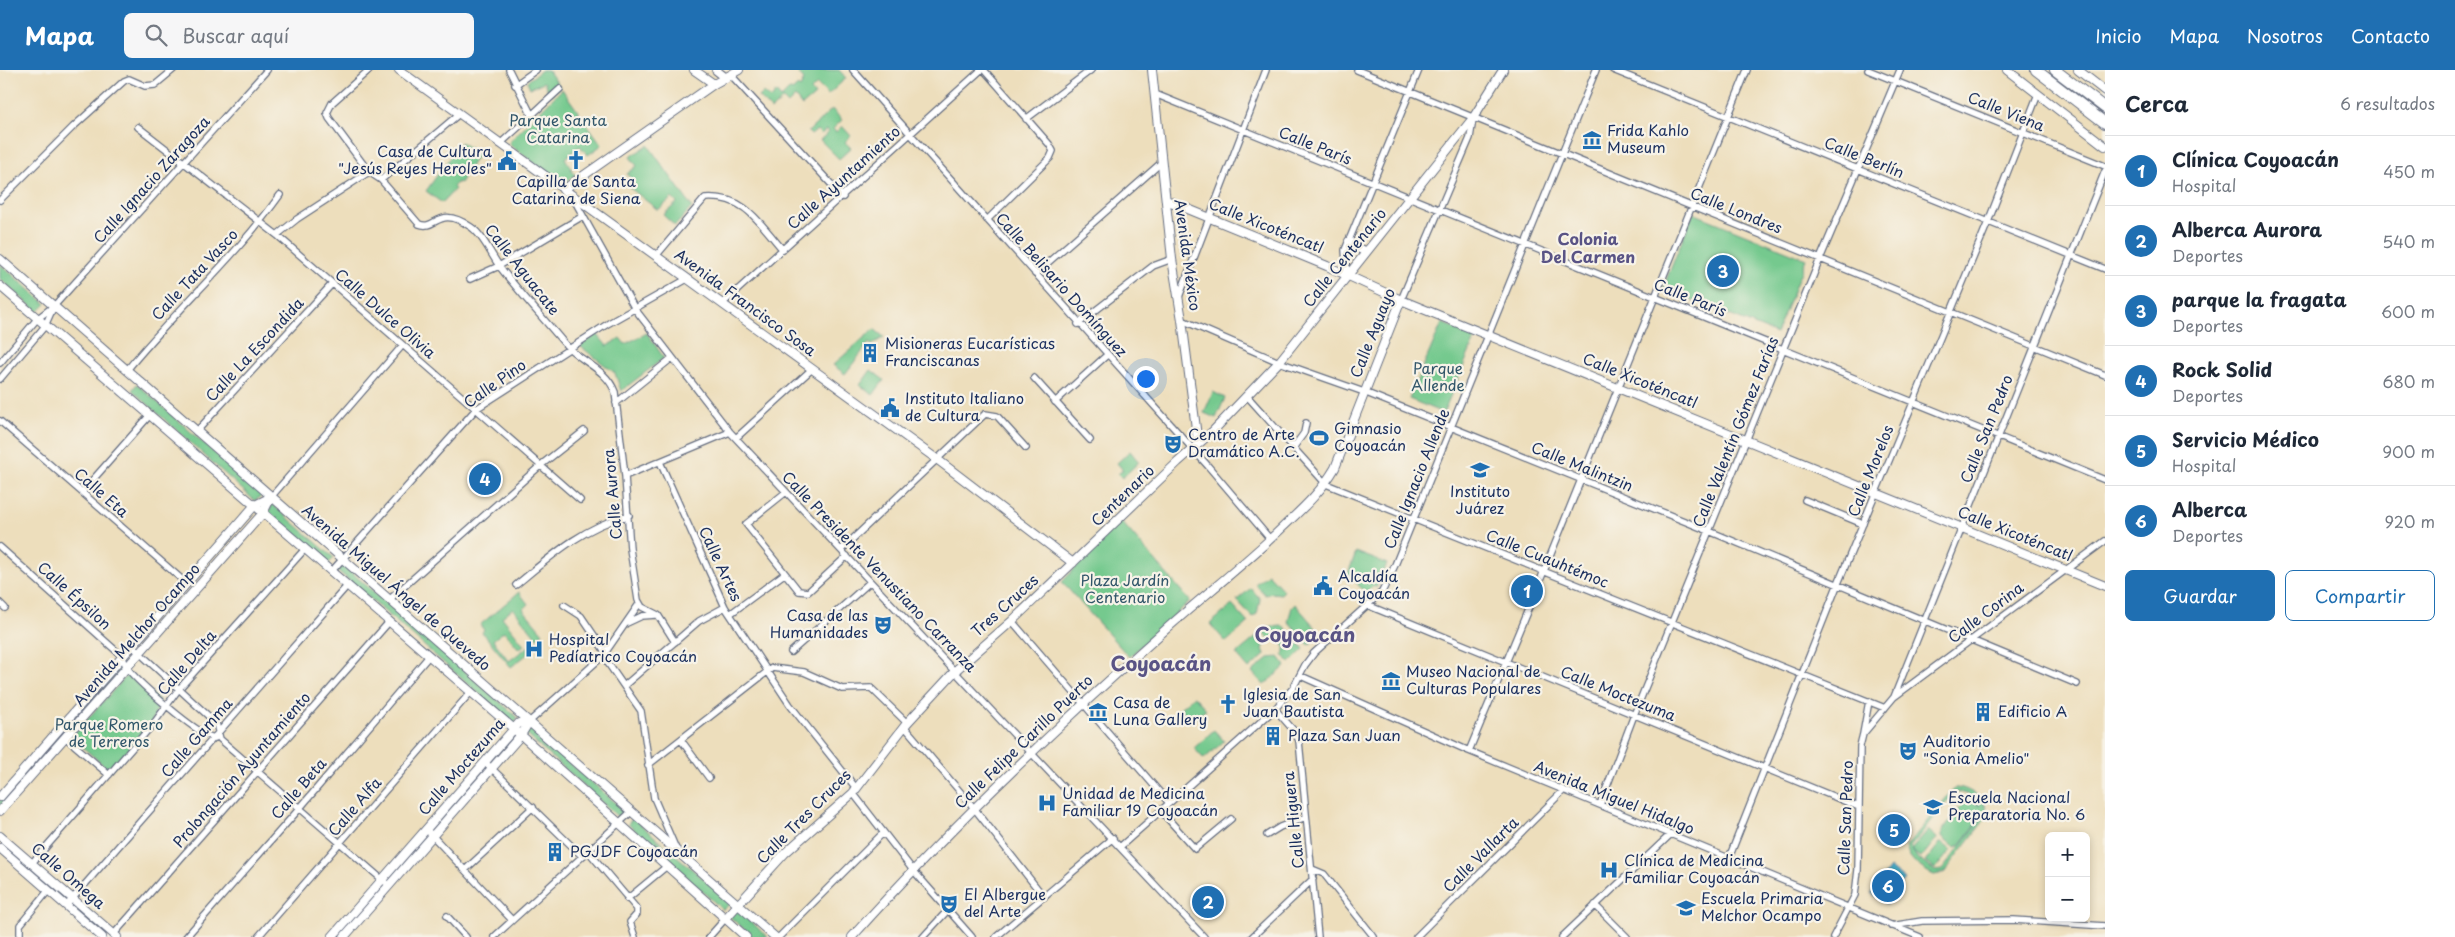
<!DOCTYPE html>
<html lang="es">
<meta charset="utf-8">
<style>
body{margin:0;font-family:"Playpen Sans",sans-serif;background:#f6f6f7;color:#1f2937}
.controls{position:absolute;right:15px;bottom:15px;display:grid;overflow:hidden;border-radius:8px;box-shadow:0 2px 8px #0003}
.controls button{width:45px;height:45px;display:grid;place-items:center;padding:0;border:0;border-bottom:1px solid #e0e1e3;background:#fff;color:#1f2937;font:25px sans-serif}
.you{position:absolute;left:1145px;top:308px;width:18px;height:18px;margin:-12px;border:4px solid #fff;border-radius:50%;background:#1a73e8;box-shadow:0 0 0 8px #1a73e833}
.badge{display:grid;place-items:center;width:32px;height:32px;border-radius:50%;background:#1f6fb2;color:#fff;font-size:16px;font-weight:700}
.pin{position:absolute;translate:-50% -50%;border:2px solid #fff;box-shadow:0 1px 5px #0006}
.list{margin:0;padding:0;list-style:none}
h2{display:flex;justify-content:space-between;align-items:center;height:65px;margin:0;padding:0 20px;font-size:21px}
h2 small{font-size:16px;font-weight:400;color:#747a83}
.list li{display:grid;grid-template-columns:32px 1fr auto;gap:15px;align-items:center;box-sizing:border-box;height:70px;padding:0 20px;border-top:1px solid #e0e1e3}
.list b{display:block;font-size:19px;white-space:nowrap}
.list p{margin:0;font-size:16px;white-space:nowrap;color:#747a83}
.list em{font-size:16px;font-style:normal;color:#747a83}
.actions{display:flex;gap:10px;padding:15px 20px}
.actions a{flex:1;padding:11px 0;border:1px solid #1f6fb2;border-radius:8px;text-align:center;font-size:18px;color:#1f6fb2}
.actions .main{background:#1f6fb2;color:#fff}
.icon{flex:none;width:28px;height:28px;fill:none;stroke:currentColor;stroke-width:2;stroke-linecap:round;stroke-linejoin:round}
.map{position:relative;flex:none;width:2105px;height:867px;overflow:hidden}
header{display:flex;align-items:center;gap:30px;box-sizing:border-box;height:70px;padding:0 25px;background:#1f6fb2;color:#fff}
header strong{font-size:24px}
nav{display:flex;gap:28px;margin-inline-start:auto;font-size:18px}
.search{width:350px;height:45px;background:#f6f6f7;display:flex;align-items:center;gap:12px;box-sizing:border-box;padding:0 18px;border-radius:8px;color:#747a83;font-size:19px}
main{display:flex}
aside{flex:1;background:#fff}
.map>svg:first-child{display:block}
</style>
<header>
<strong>Mapa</strong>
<div class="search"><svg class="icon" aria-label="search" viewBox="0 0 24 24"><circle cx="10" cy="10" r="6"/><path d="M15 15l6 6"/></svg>Buscar aquí</div>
<nav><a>Inicio</a><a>Mapa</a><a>Nosotros</a><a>Contacto</a></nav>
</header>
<main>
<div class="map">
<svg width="2105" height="867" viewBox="0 0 2105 867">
<rect width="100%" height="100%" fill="#f7f3e8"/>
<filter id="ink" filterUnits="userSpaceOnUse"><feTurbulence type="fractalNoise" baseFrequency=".02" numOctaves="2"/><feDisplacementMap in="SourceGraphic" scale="10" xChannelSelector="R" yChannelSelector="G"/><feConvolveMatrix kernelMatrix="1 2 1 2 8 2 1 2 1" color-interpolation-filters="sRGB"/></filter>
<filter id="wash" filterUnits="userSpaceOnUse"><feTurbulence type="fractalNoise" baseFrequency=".0096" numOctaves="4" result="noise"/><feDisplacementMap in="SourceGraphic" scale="20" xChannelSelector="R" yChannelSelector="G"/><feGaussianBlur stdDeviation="1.12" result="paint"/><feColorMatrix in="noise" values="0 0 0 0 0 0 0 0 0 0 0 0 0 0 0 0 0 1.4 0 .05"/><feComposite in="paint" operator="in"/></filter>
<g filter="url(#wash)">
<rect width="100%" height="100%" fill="#eddebc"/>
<path fill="#74c98e" stroke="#487c76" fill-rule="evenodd" d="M542 0H548L560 17 550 25 544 12 530 18 527 11Z
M801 0H839L846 8 828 25 817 14 811 20 815 25 802 36 795 27 788 34 783 29 771 40 759 27 763 23 771 29 776 22 781 28 790 19 792 21 798 16 800 18 804 10 798 3Z
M562 19 602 75 588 85 580 76 565 88 575 105 563 114 511 76 509 72Z
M832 39 842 50 833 59 836 62 842 56 851 66 845 72 851 78 839 89 820 70 829 62 826 60 821 64 817 60 811 65 808 62Z
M461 72 478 84 460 113 458 112 453 117 455 119 442 133 426 121Z
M648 75 692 137 675 156 663 145 677 133 672 128 658 140 625 114 631 109 627 104 637 96 630 87Z
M1693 143 1806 189 1776 264 1663 218Z
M0 194 46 234 38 242 0 209Z
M1442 253 1476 267 1443 343 1409 329Z
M874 259 884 267 872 275 869 273 845 304 833 295Z
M647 263 664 288 621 321 615 303 580 276 597 264 607 276 620 268 625 274Z
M871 300 884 310 873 325 860 315Z
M137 314 262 425 255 431 132 320Z
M1213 322 1225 328 1216 348 1204 343Z
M1130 381 1139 392 1122 408 1118 404 1123 400 1117 393Z
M272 434 334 488 328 494 269 442Z
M1120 450 1190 531 1129 587 1062 512Z
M1356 482 1387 494 1376 518 1374 516 1365 522 1348 504Z
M342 494 518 648 514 654 337 500Z
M1268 504 1284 521 1281 524 1272 523 1265 525 1255 514Z
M1251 518 1260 529 1257 544 1252 547 1237 530Z
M519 522 528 534 523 539 543 563 537 568 513 538 502 547 524 575 519 579 504 561 493 570 509 591 529 576 531 578 527 581 529 583 511 597 482 562 484 560 480 555Z
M1295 534 1321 564 1309 575 1288 551 1292 537Z
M1232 535 1248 553 1226 572 1210 554Z
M1283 556 1304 579 1290 593 1283 585C1287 574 1280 565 1269 569L1263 562 1268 557Z
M1259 565 1265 572 1263 580 1265 585 1249 599 1236 584Z
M1279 587 1286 596 1264 615 1252 602 1269 588Z
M120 594 122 598 0 736V730Z
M129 603 160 631 151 654 110 701 71 667Z
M1194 626 1206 639 1192 652 1180 638Z
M530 659 624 740 618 747 526 664Z
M1214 660 1224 671 1204 689 1194 678Z
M1955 717C1969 717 1986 730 1989 744L1944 803 1934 805C1923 800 1908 790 1906 777ZM1956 721 1967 724 1981 736 1970 730 1964 732 1942 761V766L1947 772 1955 777 1960 775 1983 745V739L1985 744 1942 800 1935 801 1918 789 1910 777Z
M633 748 731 833 723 840 628 754Z
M1928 760 1937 768 1921 788 1911 780Z
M1941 772 1951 780 1935 799 1925 792Z
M738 840 768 867H753L730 847Z"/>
<path fill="#45a9c4" stroke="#306c91" d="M1890 798 1905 810 1886 834 1871 823Z"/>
</g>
<g filter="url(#ink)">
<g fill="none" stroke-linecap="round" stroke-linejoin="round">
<g stroke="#646c7f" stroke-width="8">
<path id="street" d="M369 0 332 33 327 43 329 48 369 102 381 110 419 154C437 161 437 134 471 157 483 165 491 185 500 197 520 223 543 248 564 273 580 292 606 298 615 322L625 406 630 479 638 530 642 537 658 545 675 572
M509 0 531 44
M853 0 1208 396 1270 469
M984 0 1049 74 1053 81 1050 88 987 150
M1357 0 2105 305
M1613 0 2105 199
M1868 0 2105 96
M731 5 843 127
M515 15 536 0
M1155 24 2105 410
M1026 49 1091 0
M138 57 277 165 580 430
M500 74 560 19
M381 110 459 44
M572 126 635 239 730 362 1204 867
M0 130 73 57 124 11 129 9 145 16 155 15 173 0
M277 165 297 149 369 102
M656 186 705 128C746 125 759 153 783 180
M1035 204 1162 92
M1347 206 1345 180 1419 0
M470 209 499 196 583 146
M1179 227 1266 0
M1401 230 1470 68 1473 49
M722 234 981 0
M1182 250 1279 292 1364 322 1709 461 2077 614
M1078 254 1153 196 1172 189
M0 293 37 249 54 236 267 0
M127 300C176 240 235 188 280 125
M1034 308 1090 370
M0 309 45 256 53 238
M1247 326 1326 414 1885 638
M1055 332 1107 285
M616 333 672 288
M0 351 186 513
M196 362 332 214
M736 368 812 299
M1293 378 1304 363 1306 353
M660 392 725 537 790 635 856 718
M625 406 730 362
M82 422 150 345
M786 422 746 454 799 521 808 522 847 486
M271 427 402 276
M1805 430 1863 454
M0 477 123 587C124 590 125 595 127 598 139 613 197 665 215 668
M841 480 985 344 997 346 1026 378
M331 502 476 339 609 253 687 209
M516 515C551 486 583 457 629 445
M390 529 541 395 584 361
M0 533 5 538
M564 535 581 546 606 583
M1367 535 1859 737
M730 544 784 504
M1012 551 1169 733
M627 553 642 546 656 545
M132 576 216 653 220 669 385 812
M791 582 870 512
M603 586 641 641 654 728 676 779
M1301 606 1469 681 1920 867
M625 615 699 551 725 537
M1894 627 2105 101
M1275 639 1295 662 1299 671 1318 867
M529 652 603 586 639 534
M904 656 974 738 1044 827
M1863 664 1869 631
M65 667 109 705
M681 670 709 708
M1469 681 1544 501 1747 0
M485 692 582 786
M648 695 772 598 804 602 842 619 871 618 907 653
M853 723 912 799 972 867
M1600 735 1634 645 1820 189 1900 0
M1161 741 1195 779 1231 749
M426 759 512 850
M1267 765 1280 757 1306 747
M1121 776 1275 639 1293 618 1305 595 1314 583 1382 522 1395 495 1596 0
M588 781 637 839V844L630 852 635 867
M1729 788 1837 516 1988 152 2038 24
M32 793 154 653 178 620 305 479
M1312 799 1324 804 1374 867
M465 800 533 737
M627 829 667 796
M1595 835 1627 867
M66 836 347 516
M447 846 466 867
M1891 856 1922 851 2014 850 2105 856
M114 864 389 552
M20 867V855L48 821
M186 867 300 738 429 586
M258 867 470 623
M494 867 631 742
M709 867 725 849
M779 867 880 766 884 764
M923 867 948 840
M996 867 1113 768
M1252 867 1313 809
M1416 867 1563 721
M1562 867 1671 764
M1833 867 1855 825 1858 800 1860 676 1863 664 1894 627 2105 471"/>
</g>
<g stroke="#646c7f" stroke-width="10">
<path id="secondary" d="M399 0 938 390 1073 493
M694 0 714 14
M716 0 726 8
M1152 0 1172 189 1182 250 1198 374
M2007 0 2105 76
M2078 0 2105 21
M563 120 714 14 739 0
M1166 130 1327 196 1401 230 2105 516
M1349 171 1356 178 1366 181
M0 189 775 867
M0 216 521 665 746 867
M0 727 255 435 271 427
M0 741 263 443 271 427
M0 766 117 867
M0 778 102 867
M725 849 785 783 853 723 907 653 956 600 1012 551 1178 392 1213 361 1279 292 1473 48 1503 0
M332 867 519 653 529 652 521 665 344 867
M852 867C949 758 1055 658 1164 561 1203 526 1245 494 1283 457 1303 438 1321 422 1335 398L1401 230"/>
</g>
<g stroke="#646c7f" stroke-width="12">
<path id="highway" d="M2036 0 2105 53
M2055 0 2105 38"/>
</g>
<use href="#street" stroke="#fff" stroke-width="5.5"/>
<use href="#secondary" stroke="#fff" stroke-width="8"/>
<use href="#highway" stroke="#fff" stroke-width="10"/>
</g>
</g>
<defs>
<g id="museum-bare" transform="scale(1.5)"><path d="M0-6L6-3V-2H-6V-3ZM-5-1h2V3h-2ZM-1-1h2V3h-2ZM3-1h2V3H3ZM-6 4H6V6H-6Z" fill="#1f6fb2" stroke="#f7f3e8" stroke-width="2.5" paint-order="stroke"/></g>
<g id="church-bare" transform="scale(1.5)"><path d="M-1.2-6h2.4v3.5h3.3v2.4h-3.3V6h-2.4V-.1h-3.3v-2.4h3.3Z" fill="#1f6fb2" stroke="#f7f3e8" stroke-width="2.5" paint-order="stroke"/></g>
<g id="civic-bare" transform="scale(1.5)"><path d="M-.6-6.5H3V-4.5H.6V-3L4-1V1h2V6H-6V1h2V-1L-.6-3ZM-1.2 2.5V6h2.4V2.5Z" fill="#1f6fb2" stroke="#f7f3e8" stroke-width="2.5" paint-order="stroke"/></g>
<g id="building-bare" transform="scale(1.5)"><path d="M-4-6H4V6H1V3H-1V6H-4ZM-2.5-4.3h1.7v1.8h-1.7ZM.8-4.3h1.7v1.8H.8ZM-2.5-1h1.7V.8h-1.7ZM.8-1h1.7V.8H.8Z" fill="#1f6fb2" stroke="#f7f3e8" stroke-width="2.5" paint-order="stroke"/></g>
<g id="stadium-bare" transform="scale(1.5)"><path d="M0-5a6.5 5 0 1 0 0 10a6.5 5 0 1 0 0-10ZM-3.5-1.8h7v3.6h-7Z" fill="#1f6fb2" stroke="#f7f3e8" stroke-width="2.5" paint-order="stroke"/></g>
<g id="theatre-bare" transform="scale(1.5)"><path d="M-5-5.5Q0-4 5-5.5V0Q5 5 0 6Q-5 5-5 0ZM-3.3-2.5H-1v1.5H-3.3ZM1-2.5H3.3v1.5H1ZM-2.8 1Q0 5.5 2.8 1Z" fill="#1f6fb2" stroke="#f7f3e8" stroke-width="2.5" paint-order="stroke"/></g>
<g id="school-bare" transform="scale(1.5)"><path d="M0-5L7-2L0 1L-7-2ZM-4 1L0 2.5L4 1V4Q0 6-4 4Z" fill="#1f6fb2" stroke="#f7f3e8" stroke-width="2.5" paint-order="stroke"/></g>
<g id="hospital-bare" transform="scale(1.5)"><path d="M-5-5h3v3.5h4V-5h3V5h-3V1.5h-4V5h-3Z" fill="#1f6fb2" stroke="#f7f3e8" stroke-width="2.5" paint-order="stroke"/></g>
</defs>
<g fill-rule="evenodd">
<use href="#museum-bare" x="1592" y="70"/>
<use href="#church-bare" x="576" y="90"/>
<use href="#civic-bare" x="507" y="91"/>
<use href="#building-bare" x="870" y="283"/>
<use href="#civic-bare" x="890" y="338"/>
<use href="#stadium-bare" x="1319" y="368"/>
<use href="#theatre-bare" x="1173" y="374"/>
<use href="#school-bare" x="1480" y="400"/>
<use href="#civic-bare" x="1323" y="516"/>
<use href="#theatre-bare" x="883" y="555"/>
<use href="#hospital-bare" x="534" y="579"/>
<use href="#museum-bare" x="1391" y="611"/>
<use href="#church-bare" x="1228" y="634"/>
<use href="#museum-bare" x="1098" y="642"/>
<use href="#building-bare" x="1983" y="642"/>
<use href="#building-bare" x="1273" y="666"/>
<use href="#theatre-bare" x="1908" y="681"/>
<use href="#hospital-bare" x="1047" y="733"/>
<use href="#school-bare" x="1933" y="737"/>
<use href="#building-bare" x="555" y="782"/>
<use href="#hospital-bare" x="1609" y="800"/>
<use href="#theatre-bare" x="949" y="834"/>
<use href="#school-bare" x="1686" y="838"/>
</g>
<g text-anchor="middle" stroke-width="4.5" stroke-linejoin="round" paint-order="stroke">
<g font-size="15" fill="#1b2f5e" stroke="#f7f3e8">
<text transform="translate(2006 42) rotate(22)" y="5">Calle Viena</text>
<text transform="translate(1315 76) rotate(22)" y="5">Calle París</text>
<text transform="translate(1864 88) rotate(22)" y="5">Calle Berlín</text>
<text transform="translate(844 108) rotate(-42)" y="5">Calle Ayuntamiento</text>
<text transform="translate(152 110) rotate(-48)" y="5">Calle Ignacio Zaragoza</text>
<text transform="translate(1736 141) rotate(22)" y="5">Calle Londres</text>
<text transform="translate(1266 156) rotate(22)" y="5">Calle Xicoténcatl</text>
<text transform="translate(1187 185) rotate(82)" y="5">Avenida México</text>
<text transform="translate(1345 188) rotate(-51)" y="5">Calle Centenario</text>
<text transform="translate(522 200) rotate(52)" y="5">Calle Aguacate</text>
<text transform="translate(195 205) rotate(-47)" y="5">Calle Tata Vasco</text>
<text transform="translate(1061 215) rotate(48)" y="5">Calle Belisario Domínguez</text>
<text transform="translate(1690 228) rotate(22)" y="5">Calle París</text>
<text transform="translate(745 233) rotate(36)" y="5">Avenida Francisco Sosa</text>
<text transform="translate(385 244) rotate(41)" y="5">Calle Dulce Olivia</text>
<text transform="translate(1373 263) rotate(-68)" y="5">Calle Aguayo</text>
<text transform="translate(255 280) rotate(-47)" y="5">Calle La Escondida</text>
<text transform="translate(1640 311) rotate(22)" y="5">Calle Xicoténcatl</text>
<text transform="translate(495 314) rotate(-35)" y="5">Calle Pino</text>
<text transform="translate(1987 359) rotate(-68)" y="5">Calle San Pedro</text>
<text transform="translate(1736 362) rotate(-68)" y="5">Calle Valentín Gómez Farías</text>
<text transform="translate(1582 397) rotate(22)" y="5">Calle Malintzin</text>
<text transform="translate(1871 401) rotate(-68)" y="5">Calle Morelos</text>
<text transform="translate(1417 409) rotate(-68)" y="5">Calle Ignacio Allende</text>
<text transform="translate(101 423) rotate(41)" y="5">Calle Eta</text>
<text transform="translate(613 424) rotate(-95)" y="5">Calle Aurora</text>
<text transform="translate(1123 426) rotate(-44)" y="5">Centenario</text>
<text transform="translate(2015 464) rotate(22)" y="5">Calle Xicoténcatl</text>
<text transform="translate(1547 489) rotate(22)" y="5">Calle Cuauhtémoc</text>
<text transform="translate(720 494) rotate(65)" y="5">Calle Artes</text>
<text transform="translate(879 502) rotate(46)" y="5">Calle Presidente Venustiano Carranza</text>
<text transform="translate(396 518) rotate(41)" y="5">Avenida Miguel Ángel de Quevedo</text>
<text transform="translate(74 526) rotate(42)" y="5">Calle Épsilon</text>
<text transform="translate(1005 536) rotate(-42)" y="5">Tres Cruces</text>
<text transform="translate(1986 543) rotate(-37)" y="5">Calle Corina</text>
<text transform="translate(137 565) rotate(-49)" y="5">Avenida Melchor Ocampo</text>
<text transform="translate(187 593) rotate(-49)" y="5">Calle Delta</text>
<text transform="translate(1618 624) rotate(22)" y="5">Calle Moctezuma</text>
<text transform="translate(197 668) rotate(-49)" y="5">Calle Gamma</text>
<text transform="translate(1024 672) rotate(-44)" y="5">Calle Felipe Carillo Puerto</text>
<text transform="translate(462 697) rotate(-49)" y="5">Calle Moctezuma</text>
<text transform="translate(242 700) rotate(-49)" y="5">Prolongación Ayuntamiento</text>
<text transform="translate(299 719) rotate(-49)" y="5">Calle Beta</text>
<text transform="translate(1614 728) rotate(22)" y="5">Avenida Miguel Hidalgo</text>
<text transform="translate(355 737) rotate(-49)" y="5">Calle Alfa</text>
<text transform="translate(804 747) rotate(-45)" y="5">Calle Tres Cruces</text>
<text transform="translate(1846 748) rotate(-88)" y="5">Calle San Pedro</text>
<text transform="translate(1294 750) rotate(-96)" y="5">Calle Higuera</text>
<text transform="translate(1481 785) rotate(-45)" y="5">Calle Vallarta</text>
<text transform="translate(68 806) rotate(41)" y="5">Calle Omega</text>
</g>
<g font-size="15" fill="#31566a" stroke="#f7f3e8">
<text x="558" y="56">Parque Santa<tspan x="558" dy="17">Catarina</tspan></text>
<text x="1438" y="304">Parque<tspan x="1438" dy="17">Allende</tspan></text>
<text x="1125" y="516">Plaza Jardín<tspan x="1125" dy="17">Centenario</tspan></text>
<text x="109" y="660">Parque Romero<tspan x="109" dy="17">de Terreros</tspan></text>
</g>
<g font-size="15" fill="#1b2f5e" stroke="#f7f3e8" text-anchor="start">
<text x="1607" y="66">Frida Kahlo<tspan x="1607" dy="17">Museum</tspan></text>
<text x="492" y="87" text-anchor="end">Casa de Cultura<tspan x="492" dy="17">"Jesús Reyes Heroles"</tspan></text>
<text x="576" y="117" text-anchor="middle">Capilla de Santa<tspan x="576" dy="17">Catarina de Siena</tspan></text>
<text x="885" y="279">Misioneras Eucarísticas<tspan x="885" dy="17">Franciscanas</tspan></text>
<text x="905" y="334">Instituto Italiano<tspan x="905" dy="17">de Cultura</tspan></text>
<text x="1334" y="364">Gimnasio<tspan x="1334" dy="17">Coyoacán</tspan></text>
<text x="1188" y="370">Centro de Arte<tspan x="1188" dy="17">Dramático A.C.</tspan></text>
<text x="1480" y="427" text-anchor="middle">Instituto<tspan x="1480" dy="17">Juárez</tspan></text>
<text x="1338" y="512">Alcaldía<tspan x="1338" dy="17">Coyoacán</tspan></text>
<text x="868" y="551" text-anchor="end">Casa de las<tspan x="868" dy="17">Humanidades</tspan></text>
<text x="549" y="575">Hospital<tspan x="549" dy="17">Pedíatrico Coyoacán</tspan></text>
<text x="1406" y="607">Museo Nacional de<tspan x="1406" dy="17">Culturas Populares</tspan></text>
<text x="1243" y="630">Iglesia de San<tspan x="1243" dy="17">Juan Bautista</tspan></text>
<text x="1113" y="638">Casa de<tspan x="1113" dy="17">Luna Gallery</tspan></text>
<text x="1998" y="647">Edificio A</text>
<text x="1288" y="671">Plaza San Juan</text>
<text x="1923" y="677">Auditorio<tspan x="1923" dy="17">"Sonia Amelio"</tspan></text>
<text x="1062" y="729">Unidad de Medicina<tspan x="1062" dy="17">Familiar 19 Coyoacán</tspan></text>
<text x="1948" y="733">Escuela Nacional<tspan x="1948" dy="17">Preparatoria No. 6</tspan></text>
<text x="570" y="787">PGJDF Coyoacán</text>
<text x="1624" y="796">Clínica de Medicina<tspan x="1624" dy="17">Familiar Coyoacán</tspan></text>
<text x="964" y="830">El Albergue<tspan x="964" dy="17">del Arte</tspan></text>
<text x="1701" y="834">Escuela Primaria<tspan x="1701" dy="17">Melchor Ocampo</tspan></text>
</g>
<g font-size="16" font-weight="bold" fill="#595385" stroke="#f7f3e8">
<text x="1588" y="175">Colonia<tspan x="1588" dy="18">Del Carmen</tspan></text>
</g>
<g font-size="20" font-weight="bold" fill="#595385" stroke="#f7f3e8">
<text x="1305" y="572">Coyoacán</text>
<text x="1161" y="601">Coyoacán</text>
</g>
</g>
</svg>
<div class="controls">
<button>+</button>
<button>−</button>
</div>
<div class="you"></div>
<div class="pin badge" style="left:1527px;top:521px">1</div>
<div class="pin badge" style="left:1208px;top:832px">2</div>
<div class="pin badge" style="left:1723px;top:201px">3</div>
<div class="pin badge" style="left:485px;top:409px">4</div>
<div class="pin badge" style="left:1894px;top:760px">5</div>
<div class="pin badge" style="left:1888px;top:816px">6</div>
</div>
<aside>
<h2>Cerca<small>6 resultados</small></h2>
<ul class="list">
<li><span class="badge">1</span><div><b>Clínica Coyoacán</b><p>Hospital</p></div><em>450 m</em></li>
<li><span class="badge">2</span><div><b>Alberca Aurora</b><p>Deportes</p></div><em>540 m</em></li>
<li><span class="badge">3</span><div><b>parque la fragata</b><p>Deportes</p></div><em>600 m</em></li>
<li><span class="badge">4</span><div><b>Rock Solid</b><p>Deportes</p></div><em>680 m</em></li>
<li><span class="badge">5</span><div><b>Servicio Médico</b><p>Hospital</p></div><em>900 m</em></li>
<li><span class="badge">6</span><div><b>Alberca</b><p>Deportes</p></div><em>920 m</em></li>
</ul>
<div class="actions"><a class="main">Guardar</a><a>Compartir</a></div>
</aside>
</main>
